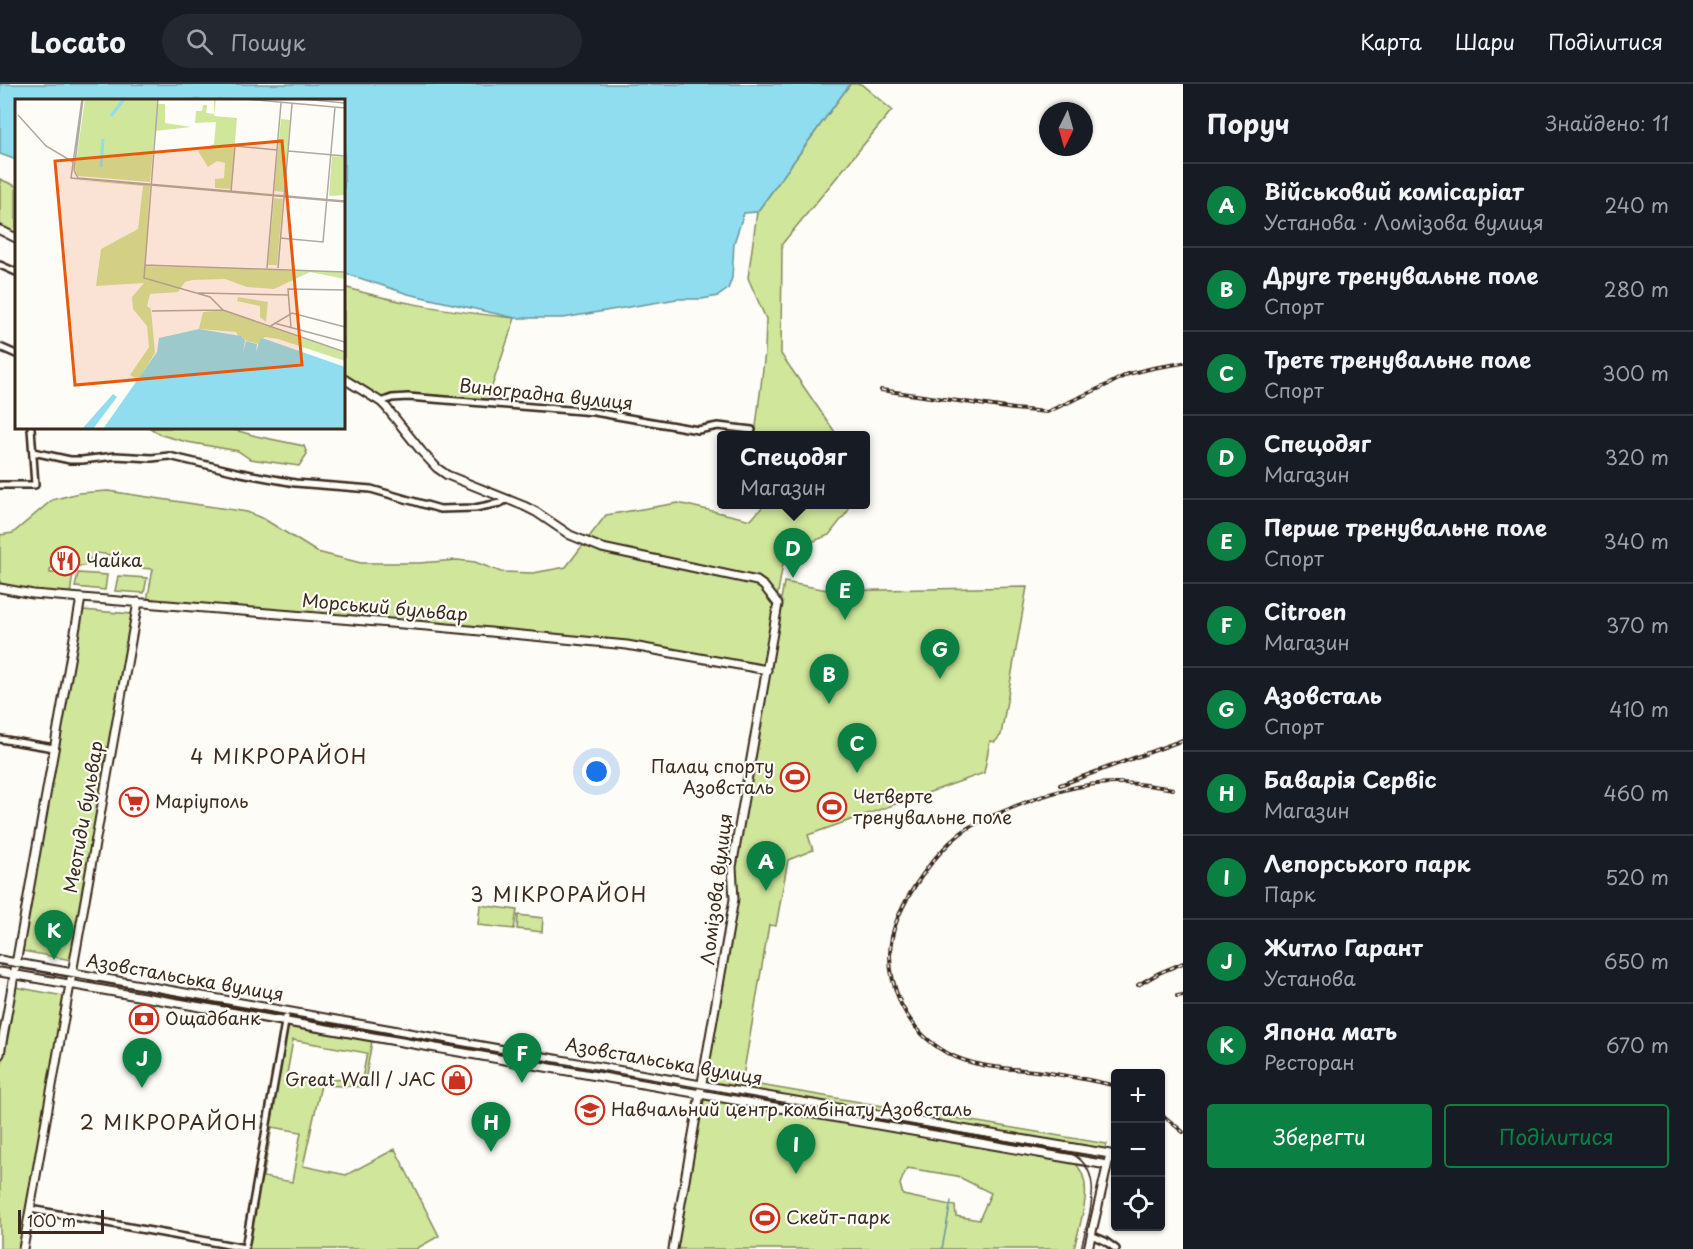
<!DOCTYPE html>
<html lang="uk">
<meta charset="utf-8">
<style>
body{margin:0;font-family:"Playpen Sans",sans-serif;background:#242831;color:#f1f3f6}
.controls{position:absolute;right:18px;bottom:18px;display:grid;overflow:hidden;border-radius:6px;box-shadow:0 2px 4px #0004}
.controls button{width:54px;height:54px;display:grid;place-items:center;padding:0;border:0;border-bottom:2px solid #363941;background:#171b24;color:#f1f3f6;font:30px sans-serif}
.compass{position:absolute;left:1039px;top:18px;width:54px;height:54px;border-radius:50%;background:#171b24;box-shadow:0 2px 4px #0004;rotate:185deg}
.scale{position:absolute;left:18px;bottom:15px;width:86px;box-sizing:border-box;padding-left:6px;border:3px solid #3b2a1e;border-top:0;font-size:16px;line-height:21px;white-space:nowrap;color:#3b2a1e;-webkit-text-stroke:4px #fdfcf7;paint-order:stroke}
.you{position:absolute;left:597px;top:688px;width:21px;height:21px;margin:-15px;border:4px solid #fff;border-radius:50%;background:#1a73e8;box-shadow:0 0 0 9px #1a73e833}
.badge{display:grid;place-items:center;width:39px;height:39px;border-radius:50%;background:#0b8043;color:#fff;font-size:20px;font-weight:700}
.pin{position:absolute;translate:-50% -50px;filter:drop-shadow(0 2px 3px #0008)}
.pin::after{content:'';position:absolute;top:32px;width:21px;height:18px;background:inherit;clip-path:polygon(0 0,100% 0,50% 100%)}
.popup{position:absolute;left:717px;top:347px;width:153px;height:78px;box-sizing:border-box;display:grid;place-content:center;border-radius:6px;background:#171b24;filter:drop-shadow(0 2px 4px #0005);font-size:20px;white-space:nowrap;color:#9ea1a6}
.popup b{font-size:22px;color:#f1f3f6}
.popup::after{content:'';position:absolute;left:50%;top:100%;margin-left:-12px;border:12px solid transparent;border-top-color:#171b24}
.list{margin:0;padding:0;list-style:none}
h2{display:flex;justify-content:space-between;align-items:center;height:78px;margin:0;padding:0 24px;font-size:26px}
h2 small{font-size:20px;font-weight:400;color:#9ea1a6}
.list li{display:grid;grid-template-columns:39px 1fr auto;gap:18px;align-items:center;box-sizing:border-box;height:84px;padding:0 24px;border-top:2px solid #363941}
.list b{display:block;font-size:22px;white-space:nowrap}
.list p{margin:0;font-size:20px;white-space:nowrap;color:#9ea1a6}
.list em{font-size:20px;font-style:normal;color:#9ea1a6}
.actions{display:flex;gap:12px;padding:18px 24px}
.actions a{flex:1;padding:14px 0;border:2px solid #0b8043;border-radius:6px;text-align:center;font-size:21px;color:#0b8043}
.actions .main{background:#0b8043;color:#fff}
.icon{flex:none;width:33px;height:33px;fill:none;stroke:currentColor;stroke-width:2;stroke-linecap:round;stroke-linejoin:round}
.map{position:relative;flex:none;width:1183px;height:1165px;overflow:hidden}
header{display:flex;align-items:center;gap:36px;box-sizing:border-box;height:84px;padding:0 30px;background:#171b24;border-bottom:2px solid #363941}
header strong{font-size:28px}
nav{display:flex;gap:33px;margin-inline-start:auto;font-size:21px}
.search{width:420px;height:54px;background:#242831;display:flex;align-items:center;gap:15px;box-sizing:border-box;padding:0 21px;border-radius:33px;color:#9ea1a6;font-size:22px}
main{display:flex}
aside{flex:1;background:#171b24}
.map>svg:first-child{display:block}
</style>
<header>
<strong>Locato</strong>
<div class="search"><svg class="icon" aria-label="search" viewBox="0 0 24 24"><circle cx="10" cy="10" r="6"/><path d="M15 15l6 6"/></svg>Пошук</div>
<nav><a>Карта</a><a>Шари</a><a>Поділитися</a></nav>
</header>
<main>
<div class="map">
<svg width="1183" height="1165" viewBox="0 0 1183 1165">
<rect width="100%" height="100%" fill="#fdfcf7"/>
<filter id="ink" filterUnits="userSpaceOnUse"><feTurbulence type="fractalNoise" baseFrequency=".0167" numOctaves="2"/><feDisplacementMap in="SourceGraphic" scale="12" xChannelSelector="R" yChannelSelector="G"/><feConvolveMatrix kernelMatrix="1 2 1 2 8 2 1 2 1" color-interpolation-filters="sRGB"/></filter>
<g filter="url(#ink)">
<path fill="#cfe69b" stroke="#85885c" stroke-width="1.5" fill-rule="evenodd" d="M850 0H861L892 26 782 160 781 270 837 351H755L765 268 766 235 748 194 757 128Z
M0 95 16 102V154L0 146Z
M344 203C400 220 457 228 515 234L486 320 408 313 381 318 344 295Z
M150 344H228L256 352 304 362 307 370 299 382 250 375 238 367 187 358 161 351Z
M108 407 247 428 264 435 317 468 361 479H419L457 476 475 478 501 488 533 489 566 483 606 431 678 419 751 436 764 421H848V427L829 451 787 468 784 474 765 583 627 558 147 517 153 485 140 484 133 475 123 473 120 470 113 468 110 471 97 469 84 482H77L74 470 59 468 52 484 50 485V489H73L70 511 34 508 0 502V451L13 449 52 416 79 409Z
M78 489 107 491 105 506 75 503Z
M118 492 147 494 144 509 115 507Z
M784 498 833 507 1027 503 1001 651 995 658 990 657 984 689 808 751 813 766 788 776 776 842 769 841 742 998 1107 1060 1105 1066 704 998 737 815 735 781Z
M82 526 132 530 71 876 22 867Z
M480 821 517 826 514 845 478 841Z
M518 831 543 834 542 848 517 845Z
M15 903 64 912 20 1165H0V990Z
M288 943 372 957 364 1003 321 1001 303 1082 346 1091 395 1065 439 1152 416 1165H248ZM293 956 367 969 362 995 320 996 287 990ZM272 1043 301 1048 292 1098 263 1093Z
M701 1015 1074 1078C1097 1099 1079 1140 1074 1165H675ZM907 1084 957 1092 991 1109 979 1136 956 1132 955 1122 903 1111 900 1100Z"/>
<path fill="#8fddee" stroke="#6d959b" stroke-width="1.5" d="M0 0H850L757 128 744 129 734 159 732 194 728 205 718 212 702 215H677L563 234H515L408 210 344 189V16H16V76L0 70Z"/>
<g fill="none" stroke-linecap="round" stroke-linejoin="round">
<path stroke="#6d959b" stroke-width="1.5" d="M942 1165 951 1117"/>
<g stroke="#3b2a1e" stroke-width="10">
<path id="minor" d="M0 181 16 188
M0 263 16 270
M381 318 392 314 408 313 594 328 698 346 718 342 752 346
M33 368 70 376H82L115 372 152 374 169 372 241 389 295 399 371 405 440 425 475 424 500 419 508 415
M0 401H35L31 344
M0 655 54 664
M30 1125 245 1164 287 927
M1091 1151 1105 1157 1116 1165"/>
</g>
<g stroke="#3b2a1e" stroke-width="11">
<path id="tertiary" d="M0 146 16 154
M344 295 381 318 386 323 422 368 437 384 447 391 524 422 536 428 570 451 602 464 757 497 764 502 778 520 732 783 734 815 673 1165
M0 504 33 510 427 542 627 561 767 586
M0 876 701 1001 1110 1070 1088 1165
M0 888 1107 1081
M0 970 81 514
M23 1165 138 518"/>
</g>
<use href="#minor" stroke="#fdfcf7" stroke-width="5"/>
<use href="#tertiary" stroke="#fdfcf7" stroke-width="7"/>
<path stroke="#3b2a1e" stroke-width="1.5" d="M0 880 701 1004 1066 1067C1109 1084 1088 1132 1081 1165"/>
<g stroke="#3b2a1e" stroke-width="4">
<path id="rail" d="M881 306 1014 325 1047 328 1109 300 1128 290 1153 284 1183 279
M1060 701 1183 656
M1138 901 1159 889 1183 879
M1177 912 1183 911
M1116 1002C1092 996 1068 992 1044 988 1011 984 977 985 947 969 926 957 911 941 901 920 879 871 892 834 921 793 934 774 949 757 968 744 981 736 996 730 1009 725 1044 710 1081 698 1119 699 1137 699 1155 702 1173 705
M1160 1029 1183 1048"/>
</g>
<use href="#rail" stroke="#fdfcf7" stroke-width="1.5" stroke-dasharray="4.5" stroke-linecap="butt"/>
</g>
</g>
<defs>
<g id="restaurant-ring" transform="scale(1.5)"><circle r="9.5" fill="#fdfcf7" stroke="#c8321e" stroke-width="1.5"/><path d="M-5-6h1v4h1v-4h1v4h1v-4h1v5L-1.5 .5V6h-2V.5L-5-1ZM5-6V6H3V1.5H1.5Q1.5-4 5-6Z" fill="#c8321e"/></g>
<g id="stadium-ring" transform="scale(1.5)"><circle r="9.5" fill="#fdfcf7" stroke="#c8321e" stroke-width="1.5"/><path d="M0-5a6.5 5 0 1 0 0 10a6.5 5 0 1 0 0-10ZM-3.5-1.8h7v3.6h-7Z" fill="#c8321e"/></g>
<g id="supermarket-ring" transform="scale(1.5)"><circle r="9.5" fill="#fdfcf7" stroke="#c8321e" stroke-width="1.5"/><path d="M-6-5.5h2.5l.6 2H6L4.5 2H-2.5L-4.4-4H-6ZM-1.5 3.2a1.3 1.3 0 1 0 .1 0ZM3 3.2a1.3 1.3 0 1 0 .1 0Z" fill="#c8321e"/></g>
<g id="bank-ring" transform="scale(1.5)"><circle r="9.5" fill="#fdfcf7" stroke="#c8321e" stroke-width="1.5"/><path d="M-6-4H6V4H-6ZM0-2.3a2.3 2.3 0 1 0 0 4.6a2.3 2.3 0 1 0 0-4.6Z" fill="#c8321e"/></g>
<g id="shop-ring" transform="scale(1.5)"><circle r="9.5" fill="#fdfcf7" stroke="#c8321e" stroke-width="1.5"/><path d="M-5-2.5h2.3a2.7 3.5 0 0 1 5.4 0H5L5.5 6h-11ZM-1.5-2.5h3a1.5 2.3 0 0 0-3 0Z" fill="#c8321e"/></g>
<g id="university-ring" transform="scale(1.5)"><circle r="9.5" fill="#fdfcf7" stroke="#c8321e" stroke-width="1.5"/><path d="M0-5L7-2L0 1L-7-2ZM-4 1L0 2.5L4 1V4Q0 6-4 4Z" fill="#c8321e"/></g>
</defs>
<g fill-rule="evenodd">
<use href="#restaurant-ring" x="65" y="477"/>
<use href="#stadium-ring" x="795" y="693"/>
<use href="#supermarket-ring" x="134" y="718"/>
<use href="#stadium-ring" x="832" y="723"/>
<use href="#bank-ring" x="144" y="935"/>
<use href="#shop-ring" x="457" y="996"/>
<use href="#university-ring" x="590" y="1026"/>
<use href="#stadium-ring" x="765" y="1134"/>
</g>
<g text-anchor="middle" stroke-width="4.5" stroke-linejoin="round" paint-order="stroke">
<g font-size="18" fill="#3b2a1e" stroke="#fdfcf7">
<text transform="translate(546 311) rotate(6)" y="6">Виноградна вулиця</text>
<text transform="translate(385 524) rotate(5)" y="6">Морський бульвар</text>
<text transform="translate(84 733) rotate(-80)" y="6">Меотиди бульвар</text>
<text transform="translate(717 805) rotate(-83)" y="6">Ломізова вулиця</text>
<text transform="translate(185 894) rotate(10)" y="6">Азовстальська вулиця</text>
<text transform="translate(664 978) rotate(10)" y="6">Азовстальська вулиця</text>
</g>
<g font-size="18" fill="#3b2a1e" stroke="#fdfcf7" text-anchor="start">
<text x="86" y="483">Чайка</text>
<text x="774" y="689" text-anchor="end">Палац спорту<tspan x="774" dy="21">Азовсталь</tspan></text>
<text x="853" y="719">Четверте<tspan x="853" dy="21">тренувальне поле</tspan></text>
<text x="155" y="724">Маріуполь</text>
<text x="165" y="941">Ощадбанк</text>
<text x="436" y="1002" text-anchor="end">Great Wall / JAC</text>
<text x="611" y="1032">Навчальний центр комбінату Азовсталь</text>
<text x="786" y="1140">Скейт-парк</text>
</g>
<g font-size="20" letter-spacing="1.5" fill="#3b2a1e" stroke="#fdfcf7">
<text x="279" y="680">4 МІКРОРАЙОН</text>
<text x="559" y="818">3 МІКРОРАЙОН</text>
<text x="169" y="1046">2 МІКРОРАЙОН</text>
</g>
</g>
<g transform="translate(15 15)">
<rect width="330" height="330" fill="#fdfcf7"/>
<path d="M70 0H142V5H150V24L176 28 140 32 135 83 63 77 60 70ZM199 0H201L199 17 222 19 216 90 200 89V80L209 79 210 64 202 62 193 68 183 52 199 45 201 23 180 24 181 12H187L188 6H192L191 14 199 15ZM266 20 275 21 269 93 259 92ZM317 57 330 58V96L314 97ZM57 81 135 86 130 167 330 173V180L295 173 259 190 232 188 210 180 177 181 170 183 163 193 135 195 132 207 136 210 140 254 123 281 115 276 134 248 132 227 118 210 117 198 129 184 81 187 86 150 123 130 128 87ZM259 99 268 100 262 166H253ZM223 198 253 203 251 223 245 218V207L222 202ZM208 211 330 253V262L263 240 250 238 244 245 225 240 221 233 184 230 188 213Z" fill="#cfe69b"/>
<path d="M184 230 226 237 230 242 228 253 231 242 242 245 241 253 245 240H250L330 268V330H88L142 253 144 239ZM98 295 102 298 78 330H67Z" fill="#8fddee"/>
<path fill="none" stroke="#8fddee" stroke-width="3" d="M96 17 109 0M86 68 88 40"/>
<path fill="none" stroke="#afa8a0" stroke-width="1.5" d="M67 0 56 79 330 103M68 0 59 71 63 79 330 102M143 0 129 179 195 198 208 211M230 0 330 9M288 0 330 4M3 16 31 47 58 63M273 52 330 57M216 93 220 47 262 51M265 139 308 143 320 8M130 166 330 173M252 169 266 4M263 169 277 5M183 194 274 196M137 212 208 211 330 253M259 224 330 243M254 228 277 214 330 228M276 229 273 190 330 191"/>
<path fill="#e8590c" fill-opacity="0.15" stroke="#e8590c" stroke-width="3" d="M267 42 287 266 60 286 40 62Z"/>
<rect width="330" height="330" fill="none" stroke="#3b2a1e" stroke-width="3"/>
</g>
</svg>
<div class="controls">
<button>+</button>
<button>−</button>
<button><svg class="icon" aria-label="locate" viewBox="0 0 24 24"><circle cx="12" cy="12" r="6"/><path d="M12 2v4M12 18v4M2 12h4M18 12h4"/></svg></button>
</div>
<svg class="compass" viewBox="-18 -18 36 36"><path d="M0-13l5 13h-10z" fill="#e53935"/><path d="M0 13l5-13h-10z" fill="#9ea1a6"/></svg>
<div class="scale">100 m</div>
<div class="you"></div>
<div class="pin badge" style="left:766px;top:807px">A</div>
<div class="pin badge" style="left:829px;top:620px">B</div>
<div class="pin badge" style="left:857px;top:689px">C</div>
<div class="pin badge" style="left:793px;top:494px">D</div>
<div class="popup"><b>Спецодяг</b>Магазин</div>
<div class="pin badge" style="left:845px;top:536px">E</div>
<div class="pin badge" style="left:522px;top:999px">F</div>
<div class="pin badge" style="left:940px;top:595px">G</div>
<div class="pin badge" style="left:491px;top:1068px">H</div>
<div class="pin badge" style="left:796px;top:1090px">I</div>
<div class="pin badge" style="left:142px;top:1004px">J</div>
<div class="pin badge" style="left:54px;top:876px">K</div>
</div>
<aside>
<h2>Поруч<small>Знайдено: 11</small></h2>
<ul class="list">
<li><span class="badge">A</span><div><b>Військовий комісаріат</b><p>Установа · Ломізова вулиця</p></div><em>240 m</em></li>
<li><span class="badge">B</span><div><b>Друге тренувальне поле</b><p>Спорт</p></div><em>280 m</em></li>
<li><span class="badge">C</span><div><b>Третє тренувальне поле</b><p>Спорт</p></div><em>300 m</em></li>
<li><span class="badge">D</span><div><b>Спецодяг</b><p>Магазин</p></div><em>320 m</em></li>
<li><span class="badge">E</span><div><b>Перше тренувальне поле</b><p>Спорт</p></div><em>340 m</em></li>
<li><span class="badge">F</span><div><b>Citroen</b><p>Магазин</p></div><em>370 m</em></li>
<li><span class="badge">G</span><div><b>Азовсталь</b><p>Спорт</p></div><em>410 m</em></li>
<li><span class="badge">H</span><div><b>Баварія Сервіс</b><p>Магазин</p></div><em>460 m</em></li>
<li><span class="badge">I</span><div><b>Лепорського парк</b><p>Парк</p></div><em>520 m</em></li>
<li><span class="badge">J</span><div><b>Житло Гарант</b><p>Установа</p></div><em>650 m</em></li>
<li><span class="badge">K</span><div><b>Япона мать</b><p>Ресторан</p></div><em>670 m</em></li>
</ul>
<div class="actions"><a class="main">Зберегти</a><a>Поділитися</a></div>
</aside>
</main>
